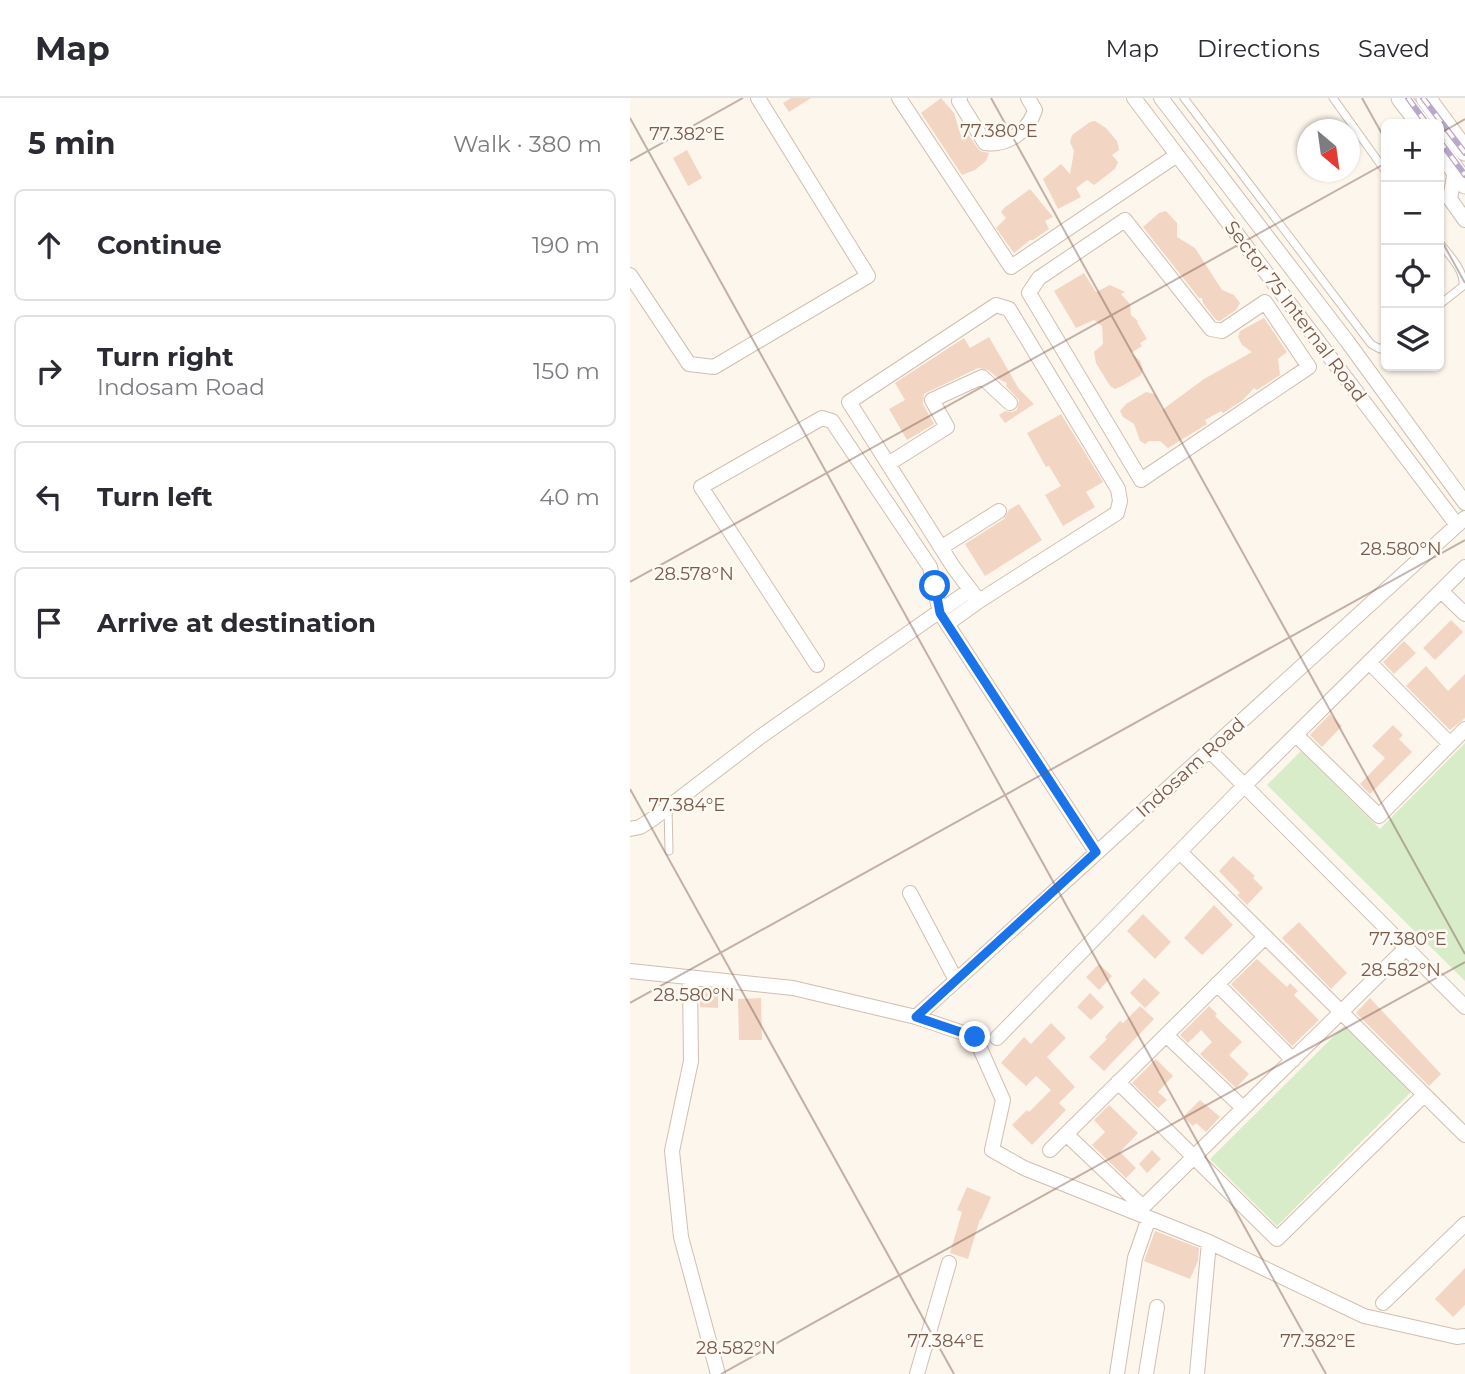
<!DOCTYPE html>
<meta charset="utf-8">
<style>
body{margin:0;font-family:Montserrat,sans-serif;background:#f2f2f3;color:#2b2b33}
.controls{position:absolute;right:21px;top:21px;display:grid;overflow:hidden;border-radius:10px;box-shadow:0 2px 5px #0004}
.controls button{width:63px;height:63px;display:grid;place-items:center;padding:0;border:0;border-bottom:2px solid #e1e1e2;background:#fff;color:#2b2b33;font:35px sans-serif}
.compass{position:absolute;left:667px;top:21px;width:63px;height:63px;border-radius:50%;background:#fff;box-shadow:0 2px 5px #0004;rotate:151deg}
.stop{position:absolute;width:21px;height:21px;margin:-16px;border:5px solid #1a73e8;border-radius:50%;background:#fff}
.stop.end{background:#1a73e8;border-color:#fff;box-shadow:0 2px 7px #0008}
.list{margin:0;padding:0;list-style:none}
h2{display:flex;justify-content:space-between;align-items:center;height:91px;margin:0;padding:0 28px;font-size:30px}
h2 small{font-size:23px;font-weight:400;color:#7c7c81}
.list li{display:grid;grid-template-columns:46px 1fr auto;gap:21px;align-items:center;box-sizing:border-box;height:112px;margin:0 14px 14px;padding:0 14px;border:2px solid #e1e1e2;border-radius:10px}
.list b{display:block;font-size:26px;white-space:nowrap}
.list p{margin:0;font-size:23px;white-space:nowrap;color:#7c7c81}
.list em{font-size:23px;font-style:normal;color:#7c7c81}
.icon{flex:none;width:38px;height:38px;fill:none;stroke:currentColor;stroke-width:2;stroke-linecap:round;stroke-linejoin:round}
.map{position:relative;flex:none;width:835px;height:1276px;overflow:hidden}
header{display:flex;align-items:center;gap:42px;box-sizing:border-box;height:98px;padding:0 35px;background:#fff;border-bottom:2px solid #e1e1e2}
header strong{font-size:33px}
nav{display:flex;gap:38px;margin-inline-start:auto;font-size:24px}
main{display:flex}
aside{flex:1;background:#fff}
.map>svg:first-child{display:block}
</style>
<header>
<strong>Map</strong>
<nav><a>Map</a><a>Directions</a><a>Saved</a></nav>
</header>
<main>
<aside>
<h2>5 min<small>Walk · 380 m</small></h2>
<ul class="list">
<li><svg class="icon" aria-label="ahead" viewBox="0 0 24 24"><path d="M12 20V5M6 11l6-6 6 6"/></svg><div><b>Continue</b></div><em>190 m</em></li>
<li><svg class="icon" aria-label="right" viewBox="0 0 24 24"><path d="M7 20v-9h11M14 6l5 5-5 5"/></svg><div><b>Turn right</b><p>Indosam Road</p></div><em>150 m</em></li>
<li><svg class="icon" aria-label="left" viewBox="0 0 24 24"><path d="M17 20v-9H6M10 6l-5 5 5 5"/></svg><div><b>Turn left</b></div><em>40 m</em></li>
<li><svg class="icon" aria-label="arrive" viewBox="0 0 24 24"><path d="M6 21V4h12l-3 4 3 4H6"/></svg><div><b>Arrive at destination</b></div></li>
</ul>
</aside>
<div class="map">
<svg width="835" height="1276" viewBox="0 0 835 1276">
<rect width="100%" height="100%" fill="#fdf6ec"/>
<path fill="#d8ecc9" d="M835 645V883L637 687 671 653 750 731Z
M714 928 781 994 647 1128 580 1061Z"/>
<path fill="#f3d5c3" d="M161 0H181L159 14 153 5Z
M311 0 324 15 331 38 336 34 350 53 359 55 356 63 345 72 332 77 291 15Z
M465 23 476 30 487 43 489 52 482 57 488 64 485 71 464 87 457 82 446 90 451 99 428 111 413 81 431 66 440 76 444 53 440 44 442 37 460 24Z
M57 52 72 80 58 88 43 60Z
M400 91 423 119 415 123 419 131 403 142H400L384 155 366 130 376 120 371 114 374 110Z
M536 113 547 125V139L565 150 592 192 604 197 610 205 606 212 590 223 586 222 573 205 572 200H569L513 129 529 115Z
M454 175 466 194 480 187 495 194 491 196 500 206 501 217 508 223 507 224 517 241 510 245 512 248 501 255 510 263 513 271 511 277 492 288 485 291 480 288 466 265 464 254 473 246 472 228 464 222 446 230 424 193Z
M634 220 657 254 648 261 650 277 627 292 624 290 613 302 593 315 591 313 575 322 577 326 538 350 530 343H519L515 346 510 343 504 326 493 319 490 313 496 306 516 294 525 296 532 312 574 281 622 254 612 247 608 239 610 233Z
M359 239 389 291 404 306 375 325 369 317 375 313 382 314 387 312 389 302 376 288 377 285 369 281 358 272 348 270 294 296 293 306 304 326 277 342 259 311 275 302 265 285 334 240 340 250Z
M431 316 473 384 456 394 465 409 433 428 415 397 431 388 419 368 416 369 397 335Z
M389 406 412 442 355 478 335 446 374 421 379 412Z
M821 522 833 534 805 562 793 550Z
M774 543 786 555 764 576 753 564Z
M796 568 818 593 835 576V620L820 632 776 588Z
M700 616 712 628 692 649 680 637Z
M763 627 773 637 769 641 782 654 740 696 730 686 755 660 742 648Z
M603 758 625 778 623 780 633 790 617 807 607 797 610 795 589 773Z
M584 807 603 827 572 857 554 840Z
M513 816 541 844 525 861 497 833Z
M669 824 717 875 701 891 652 840Z
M627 861 657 889 660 885 668 893 664 897 689 922 662 948 601 886Z
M469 866 482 878 469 892 456 879Z
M514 880 530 895 515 910 500 895Z
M70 894 88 895V910L70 909Z
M460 895 474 909 461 922 447 909Z
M131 900 132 942H109L108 901Z
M740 900 811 976 799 988 726 915Z
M510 908 524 921 474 973 459 959 477 941 475 939 490 923 493 925Z
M579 908 587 916 585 918 612 944 599 957 619 976 606 990 570 956 582 944 571 932 558 945 550 937Z
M421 925 436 940 417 959 445 989 429 1005 436 1012 402 1047 382 1027 397 1012 399 1014 421 992 406 978 396 988 371 965 394 939 401 946Z
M526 961 543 978 528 994 537 1002 528 1010 502 985Z
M570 1002 590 1019 576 1034 566 1025 563 1028 553 1019Z
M479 1007 508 1035 490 1054 506 1070 496 1080 462 1047 475 1034 464 1022Z
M522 1052 531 1061 517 1075 509 1066Z
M337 1089 361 1099 351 1122 350 1121 338 1161 320 1155 332 1114 327 1112Z
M525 1133 569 1150 568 1163 560 1181 514 1163Z
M835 1170V1207L823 1219 805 1201Z"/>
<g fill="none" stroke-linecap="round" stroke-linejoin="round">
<g stroke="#d1beb0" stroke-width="9">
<path id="service" d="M554 0 741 246 750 251 756 247
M703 0 756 74
M809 144C818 156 835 172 833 188L809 207
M38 710 39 753"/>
</g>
<g stroke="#d1beb0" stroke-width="16">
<path id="minor" d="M269 0 381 169 547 57
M330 0 329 3 355 45C377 48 398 34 405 12L398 0
M504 0 827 427
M531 0 717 243 835 405
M825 72 820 101 835 122
M495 122 581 231 592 233 635 204 679 269 511 382 399 195 409 180Z
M0 177 59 266 84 269 238 178 128 0
M258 366 317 329 302 302 352 279 380 305
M312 449 369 413
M811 493 835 516
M317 526 349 503 487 415 490 403 488 391 379 211 366 207 219 304 324 470 349 503
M739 564 820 646
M187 567 71 389 192 320 202 323 300 469 310 515 466 754
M666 637 749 718 835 631
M579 652 835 909
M0 731 10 729 24 720 130 639 340 492
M550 754 835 1037
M280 795 326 882
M0 873 163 890 286 919 345 939 373 1002 362 1052 394 1070 579 1144 734 1218 827 1239 835 1238
M60 880 61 963 42 1053 51 1139 88 1276
M587 886 663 962
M286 919 835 420
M536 937 613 1010
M367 940 613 689 835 469
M488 984 647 1141 794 997
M436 1036 513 1109 776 850
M420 1052 635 839
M753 1205 835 1126
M287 1276 319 1165
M487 1276 505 1160 519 1120
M516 1276 527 1209
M567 1276 579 1144"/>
</g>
<g stroke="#d6c0b0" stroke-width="21">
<path id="secondary" d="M771 0 791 26
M796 0 835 53
M809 50 835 86"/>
</g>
<use href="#service" stroke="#fff" stroke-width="7"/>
<use href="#minor" stroke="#fff" stroke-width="14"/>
<use href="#secondary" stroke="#fff" stroke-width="19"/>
<g stroke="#b9a8c9" stroke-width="6">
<path id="rail" d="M778 0 797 26
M793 0 835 55
M809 42 835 77"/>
</g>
<use href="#rail" stroke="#fffaf3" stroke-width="3.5" stroke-dasharray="10" stroke-linecap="butt"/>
</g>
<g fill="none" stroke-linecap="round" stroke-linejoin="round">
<path stroke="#1a73e8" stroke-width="9" d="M305 488 310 515 466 754 286 919 345 939"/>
</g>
<path fill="none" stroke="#7a5c4d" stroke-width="2" stroke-opacity="0.45" d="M361 0 835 856M732 0 756 43M0 20 696 1276M809 36 835 21M0 63 113 0M809 138 835 185M0 484 756 65M0 691 324 1276M0 905 835 442M91 1276 835 864"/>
<g text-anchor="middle" stroke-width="5" stroke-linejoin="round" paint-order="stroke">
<g font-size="19" fill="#7a5c4d" stroke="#fffaf3">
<text transform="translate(666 213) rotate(53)" y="7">Sector 75 Internal Road</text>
<text transform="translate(560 669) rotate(-42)" y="7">Indosam Road</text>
</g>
</g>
<g font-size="18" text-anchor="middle" fill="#7a5c4d" stroke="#fffaf3" stroke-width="5" stroke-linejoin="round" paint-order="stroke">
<text x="369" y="39">77.380°E</text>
<text x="57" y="42">77.382°E</text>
<text x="771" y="457">28.580°N</text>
<text x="64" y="482">28.578°N</text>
<text x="57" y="713">77.384°E</text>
<text x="778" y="847">77.380°E</text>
<text x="771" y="878">28.582°N</text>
<text x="64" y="903">28.580°N</text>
<text x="316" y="1249">77.384°E</text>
<text x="688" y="1249">77.382°E</text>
<text x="106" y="1256">28.582°N</text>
</g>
</svg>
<div class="controls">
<button>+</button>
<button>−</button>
<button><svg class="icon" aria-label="locate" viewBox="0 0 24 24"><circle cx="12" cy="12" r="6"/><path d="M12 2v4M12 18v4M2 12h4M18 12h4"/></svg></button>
<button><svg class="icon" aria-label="layers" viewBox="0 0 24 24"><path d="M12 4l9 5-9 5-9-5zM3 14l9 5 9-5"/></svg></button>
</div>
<svg class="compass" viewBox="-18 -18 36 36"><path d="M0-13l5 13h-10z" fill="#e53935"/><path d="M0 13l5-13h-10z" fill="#7c7c81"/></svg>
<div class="stop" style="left:305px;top:488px"></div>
<div class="stop end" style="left:345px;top:939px"></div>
</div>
</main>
